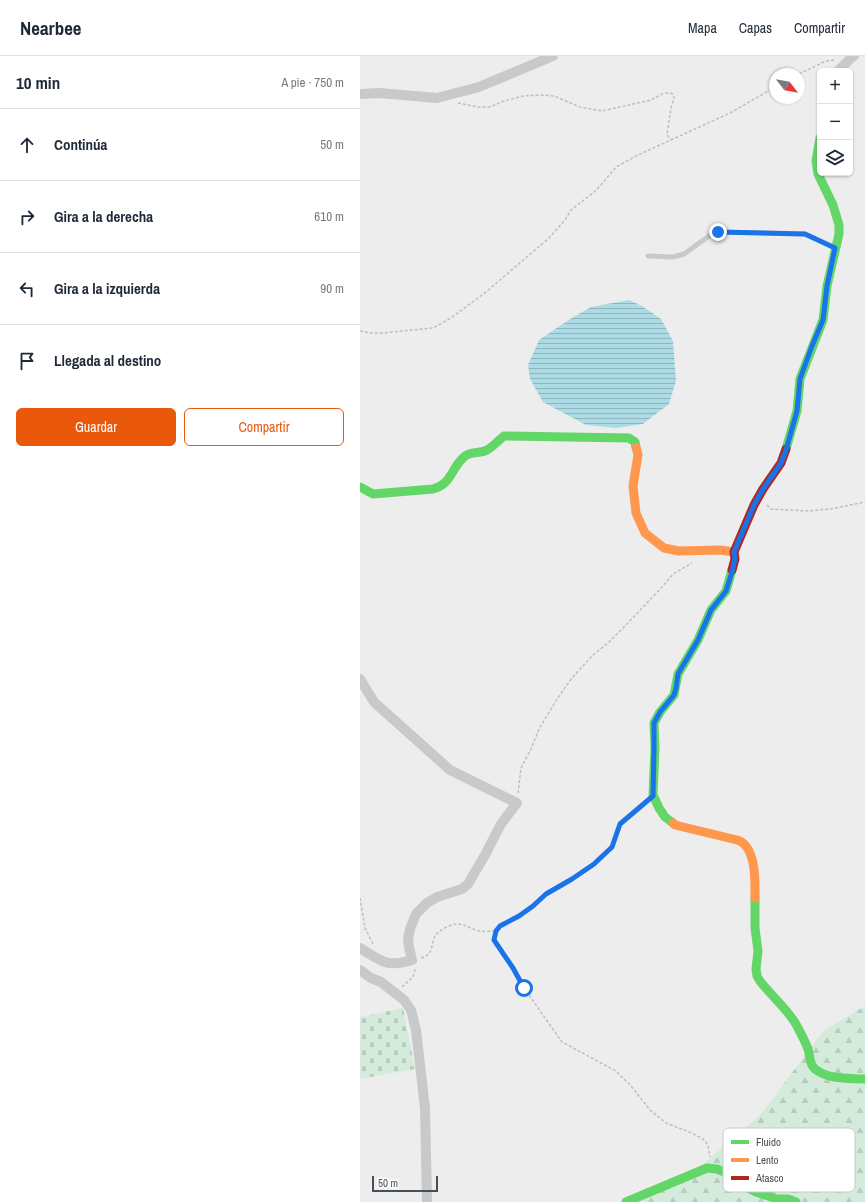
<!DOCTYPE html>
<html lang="es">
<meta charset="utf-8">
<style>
body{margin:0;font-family:"Archivo Narrow",sans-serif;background:#f2f2f3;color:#1f2937}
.controls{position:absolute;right:12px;top:12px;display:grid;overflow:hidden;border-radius:6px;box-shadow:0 1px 3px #0004}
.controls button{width:36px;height:36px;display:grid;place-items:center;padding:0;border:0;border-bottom:1px solid #e0e1e3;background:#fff;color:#1f2937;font:20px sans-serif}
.compass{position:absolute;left:409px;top:12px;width:36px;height:36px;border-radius:50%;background:#fff;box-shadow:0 1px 3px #0004;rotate:121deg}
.scale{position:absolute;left:12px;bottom:10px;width:66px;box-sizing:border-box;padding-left:4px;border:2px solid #475058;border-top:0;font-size:11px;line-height:14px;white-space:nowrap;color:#475058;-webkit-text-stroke:3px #fff;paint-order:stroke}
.stop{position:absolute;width:12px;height:12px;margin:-9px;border:3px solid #1a73e8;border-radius:50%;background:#fff}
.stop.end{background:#1a73e8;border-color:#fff;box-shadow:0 1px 4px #0008}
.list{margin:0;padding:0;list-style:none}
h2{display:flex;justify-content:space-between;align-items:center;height:52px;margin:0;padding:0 16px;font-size:17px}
h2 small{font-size:13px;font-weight:400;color:#747a83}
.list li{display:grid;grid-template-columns:26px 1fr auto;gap:12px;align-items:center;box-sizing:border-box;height:72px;padding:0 16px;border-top:1px solid #e0e1e3}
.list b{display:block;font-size:15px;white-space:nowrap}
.list em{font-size:13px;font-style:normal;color:#747a83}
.actions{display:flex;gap:8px;padding:12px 16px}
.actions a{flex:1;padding:9px 0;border:1px solid #ea580c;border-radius:6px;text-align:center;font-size:14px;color:#ea580c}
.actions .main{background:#ea580c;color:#fff}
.icon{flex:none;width:22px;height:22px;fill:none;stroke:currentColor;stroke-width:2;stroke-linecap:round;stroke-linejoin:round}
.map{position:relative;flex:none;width:505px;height:1146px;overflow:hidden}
header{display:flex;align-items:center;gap:24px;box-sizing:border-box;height:56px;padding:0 20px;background:#fff;border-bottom:1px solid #e0e1e3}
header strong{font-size:19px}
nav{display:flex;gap:22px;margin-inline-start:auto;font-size:14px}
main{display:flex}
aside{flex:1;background:#fff}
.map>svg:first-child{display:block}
</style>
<header>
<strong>Nearbee</strong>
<nav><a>Mapa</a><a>Capas</a><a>Compartir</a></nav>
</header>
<main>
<aside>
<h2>10 min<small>A pie · 750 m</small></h2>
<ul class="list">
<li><svg class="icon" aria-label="ahead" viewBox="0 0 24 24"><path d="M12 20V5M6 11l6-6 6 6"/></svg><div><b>Continúa</b></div><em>50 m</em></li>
<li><svg class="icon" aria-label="right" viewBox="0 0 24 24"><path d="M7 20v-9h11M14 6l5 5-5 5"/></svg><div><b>Gira a la derecha</b></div><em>610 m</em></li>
<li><svg class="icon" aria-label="left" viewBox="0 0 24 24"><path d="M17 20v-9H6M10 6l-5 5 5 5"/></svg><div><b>Gira a la izquierda</b></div><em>90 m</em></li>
<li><svg class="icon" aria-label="arrive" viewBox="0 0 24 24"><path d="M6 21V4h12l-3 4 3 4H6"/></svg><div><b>Llegada al destino</b></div></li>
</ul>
<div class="actions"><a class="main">Guardar</a><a>Compartir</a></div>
</aside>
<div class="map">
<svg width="505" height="1146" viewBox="0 0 505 1146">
<defs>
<pattern id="forest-firs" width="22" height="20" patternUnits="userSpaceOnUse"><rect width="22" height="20" fill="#d4ebdc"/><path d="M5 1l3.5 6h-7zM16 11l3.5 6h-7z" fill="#b7cbbf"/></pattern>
<pattern id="cemetery-stones" width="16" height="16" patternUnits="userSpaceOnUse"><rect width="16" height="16" fill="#d4ebdc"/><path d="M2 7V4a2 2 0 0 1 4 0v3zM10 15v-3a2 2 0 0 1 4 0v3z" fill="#b7cbbf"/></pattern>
<pattern id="water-rules" width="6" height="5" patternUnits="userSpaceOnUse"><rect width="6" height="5" fill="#acdbe5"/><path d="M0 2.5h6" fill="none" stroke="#8eb4bc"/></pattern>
</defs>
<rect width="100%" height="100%" fill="#eeeded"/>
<path fill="url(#forest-firs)" d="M505 950V1146H266L334 1116 401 1058 463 975Z"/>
<path fill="url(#cemetery-stones)" d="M43 952 55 1013 0 1023V961Z"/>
<path fill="url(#water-rules)" d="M269 244 282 250 301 263 313 285 316 325 309 348 283 368 256 372 226 369 183 346 170 323 168 309 179 284 210 263 231 251Z"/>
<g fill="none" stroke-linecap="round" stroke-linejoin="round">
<path stroke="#b7c1bd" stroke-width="1.5" stroke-dasharray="3 2" stroke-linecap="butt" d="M439 18 466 5 476 4
M98 47 118 51H130L144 45 163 40 182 39 194 40 220 51 242 55 291 44 304 37H310L313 38 314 42 311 52 307 79 311 84
M0 275 10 277H23L73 272 91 262 126 236 189 182 205 164 211 154 233 137 241 129 256 111 278 99 370 57 415 31
M407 449 411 453 447 455 470 453 505 446
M158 737 161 712 171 693 179 673 197 643 212 622 232 600 249 586 266 569 302 531 313 518 332 507
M284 747 260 769 252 791 234 808 212 823 186 838 173 850 159 860 140 870 136 875 134 885 153 912 164 932 202 986 256 1015 271 1030 290 1054 306 1067 332 1077 343 1083 348 1089 350 1101
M0 842 5 872 13 888
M61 902C75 898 70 889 75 880 79 874 89 869 96 868 104 867 112 874 120 875 125 876 131 875 136 875
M42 931 53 921 55 913"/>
<path stroke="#c8c9cb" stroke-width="5" d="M288 200 313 201 324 198 353 177 358 176 445 178 474 191"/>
<path stroke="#c8c9cb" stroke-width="10" d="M478 15 492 1 494 0
M0 38 19 37 77 42 119 31 193 0
M0 623 14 646 90 714 157 747 141 768 125 799 108 828 102 833 77 841 67 847 56 858 50 873 48 883 49 891 52 904C27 912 21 905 0 892
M0 914 11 922 21 926 44 944 51 954 56 974 65 1052 67 1146"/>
<path stroke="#63d668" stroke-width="9" d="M426 393 437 355 440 323 463 264 467 230 479 178V169L473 149 458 118 456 105 460 82
M0 431 13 438 73 433C92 428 91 412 104 401 110 395 120 398 127 394 133 391 139 384 144 380L269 382 275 386 276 391
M313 767 305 761 299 752 293 739 295 692 294 667 300 656 314 639 318 618 338 584 351 554 366 535 372 514
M395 842V872L398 895 396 913 397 920 400 925C412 941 428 953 437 970 441 978 445 985 448 993 450 999 449 1008 455 1013 469 1024 488 1022 505 1023
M266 1146 347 1112 357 1113 369 1118 384 1130 396 1136 417 1143H428L436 1146"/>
<path stroke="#ff974d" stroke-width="9" d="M276 391 278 399 273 430 276 457 285 477 304 492 319 495 360 494 374 496
M313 767 315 769 377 784C380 785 383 786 385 789 396 801 395 826 395 842"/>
<path stroke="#b3261e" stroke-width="9" d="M372 514 375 503 374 496 394 449 403 433 421 407 426 393"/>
</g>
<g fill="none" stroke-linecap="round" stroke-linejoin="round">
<path stroke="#1a73e8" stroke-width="5" d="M164 932 153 912 134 884 136 875 140 870 159 860 173 850 186 838 212 823 234 808 252 791 260 768 293 740 294 692V667L300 656 314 639 316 632 318 618 338 584 351 554 366 535 372 516 375 503 374 496 394 449 403 433 421 407 426 394 437 355 440 323 452 290 463 264 467 230 475 192 445 178 358 176"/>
</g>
<rect x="363" y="1072" width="132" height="64" rx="6" fill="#fff" stroke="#c8cacd" stroke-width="1"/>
<rect x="371" y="1084" width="18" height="4" fill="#63d668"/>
<rect x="371" y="1102" width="18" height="4" fill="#ff974d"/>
<rect x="371" y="1120" width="18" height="4" fill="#b3261e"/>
<g font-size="11" fill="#475058">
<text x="396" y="1090">Fluido</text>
<text x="396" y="1108">Lento</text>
<text x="396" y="1126">Atasco</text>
</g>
</svg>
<div class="controls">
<button>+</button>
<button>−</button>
<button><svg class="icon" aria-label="layers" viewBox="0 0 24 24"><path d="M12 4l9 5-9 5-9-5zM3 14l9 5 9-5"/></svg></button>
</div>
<svg class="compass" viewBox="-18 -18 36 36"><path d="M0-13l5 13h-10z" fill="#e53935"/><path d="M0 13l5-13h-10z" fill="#747a83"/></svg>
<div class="scale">50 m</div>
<div class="stop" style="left:164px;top:932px"></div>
<div class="stop end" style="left:358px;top:176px"></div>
</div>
</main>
